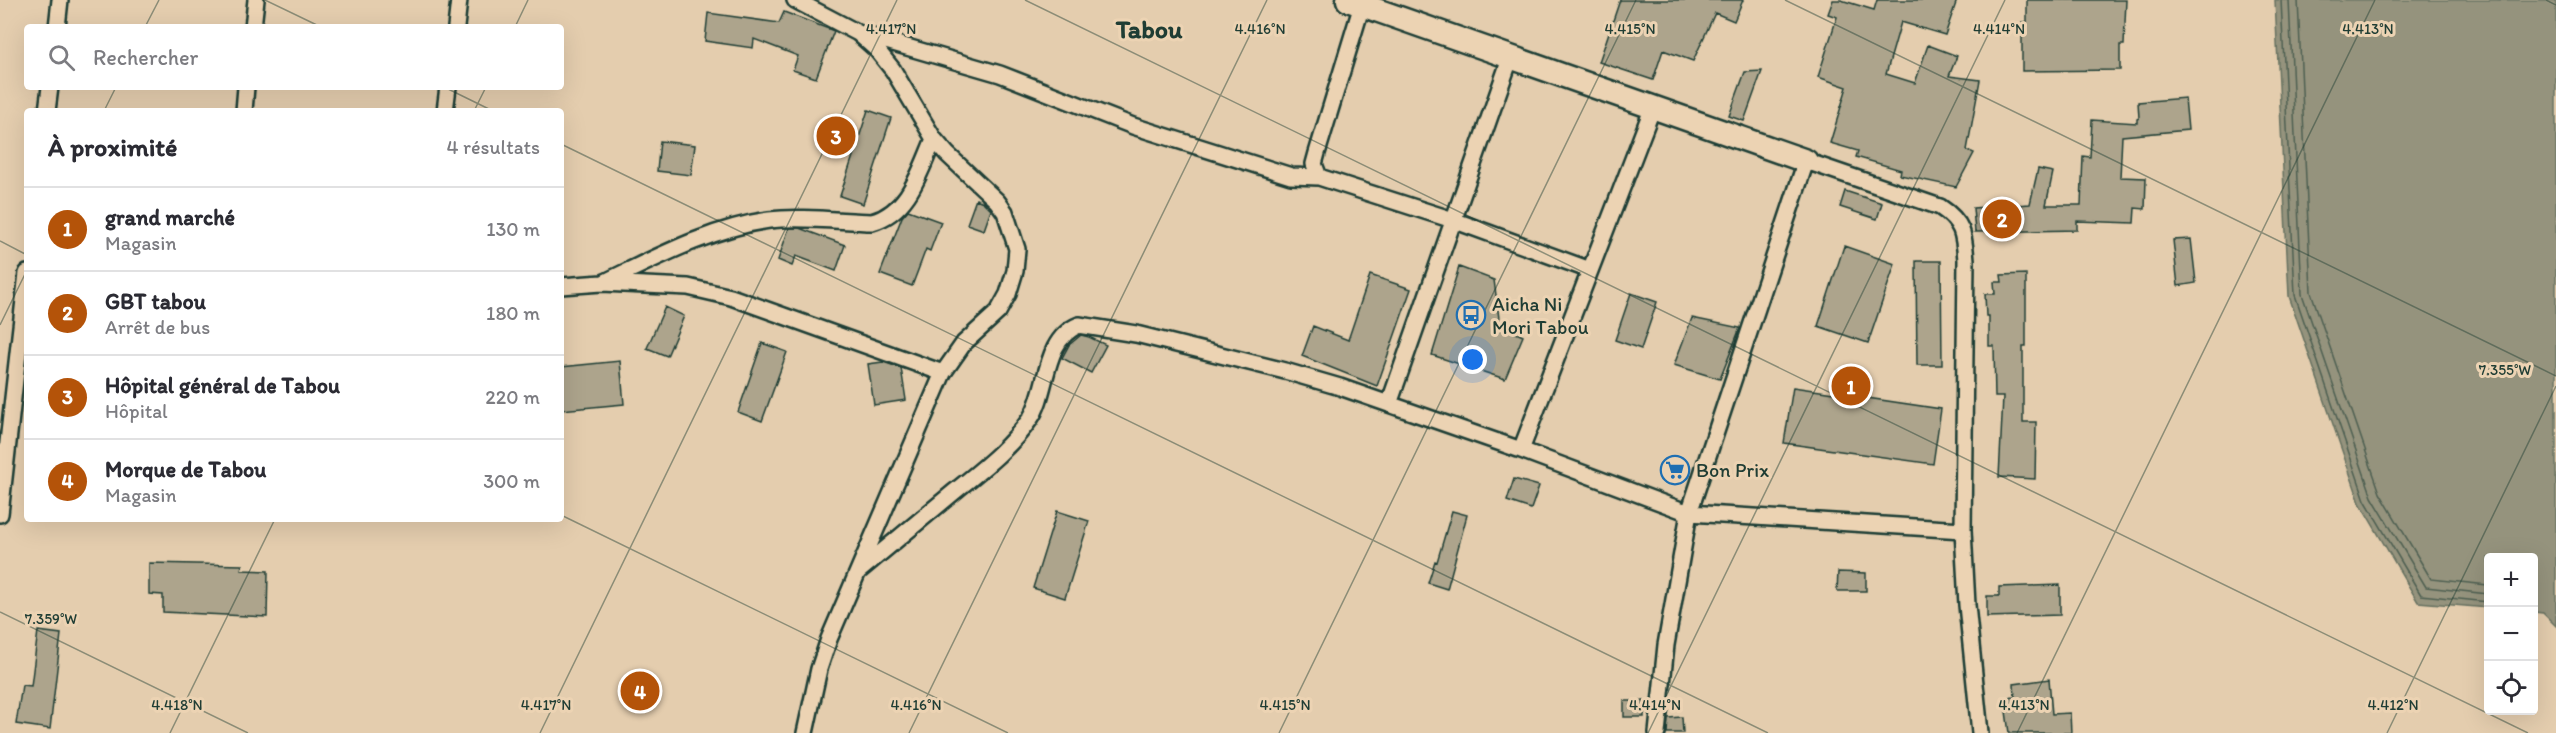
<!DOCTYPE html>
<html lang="fr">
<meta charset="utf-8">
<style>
body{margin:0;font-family:Itim,sans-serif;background:#f2f2f3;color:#2b2b33}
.controls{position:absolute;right:18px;bottom:18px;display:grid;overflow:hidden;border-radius:6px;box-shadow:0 6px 24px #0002}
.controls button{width:54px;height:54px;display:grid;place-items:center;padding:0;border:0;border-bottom:2px solid #e1e1e2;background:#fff;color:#2b2b33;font:30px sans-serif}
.you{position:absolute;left:1473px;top:360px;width:21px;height:21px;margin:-15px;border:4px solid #fff;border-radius:50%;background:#1a73e8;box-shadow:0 0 0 9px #1a73e833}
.badge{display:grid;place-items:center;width:39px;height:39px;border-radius:50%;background:#b45309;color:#fff;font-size:20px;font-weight:700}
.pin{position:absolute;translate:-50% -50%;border:3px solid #fff;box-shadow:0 2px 6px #0006}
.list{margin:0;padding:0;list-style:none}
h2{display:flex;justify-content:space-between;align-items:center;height:78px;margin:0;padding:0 24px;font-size:26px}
h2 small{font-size:20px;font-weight:400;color:#7c7c81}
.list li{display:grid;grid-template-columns:39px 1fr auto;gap:18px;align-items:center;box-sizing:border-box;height:84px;padding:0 24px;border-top:2px solid #e1e1e2}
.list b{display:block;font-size:22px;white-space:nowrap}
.list p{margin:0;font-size:20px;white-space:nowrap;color:#7c7c81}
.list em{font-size:20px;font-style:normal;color:#7c7c81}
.icon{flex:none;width:33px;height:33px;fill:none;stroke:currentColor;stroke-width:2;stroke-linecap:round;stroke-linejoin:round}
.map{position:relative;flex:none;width:2556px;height:733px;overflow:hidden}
.search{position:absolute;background:#fff;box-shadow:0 6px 24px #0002;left:24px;top:24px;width:540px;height:66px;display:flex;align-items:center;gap:15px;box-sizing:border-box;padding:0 21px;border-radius:6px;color:#7c7c81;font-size:22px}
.panel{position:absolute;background:#fff;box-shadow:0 6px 24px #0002;left:24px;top:108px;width:540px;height:414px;border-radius:6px}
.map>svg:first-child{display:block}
</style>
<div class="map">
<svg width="2556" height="733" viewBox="0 0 2556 733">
<rect width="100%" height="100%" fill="#e4cdae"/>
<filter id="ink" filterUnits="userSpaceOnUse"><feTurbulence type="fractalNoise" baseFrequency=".0167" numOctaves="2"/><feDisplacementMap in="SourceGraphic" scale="12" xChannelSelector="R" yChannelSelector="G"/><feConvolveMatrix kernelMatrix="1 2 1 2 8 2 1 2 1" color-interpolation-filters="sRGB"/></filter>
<g filter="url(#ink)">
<path fill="#95937d" stroke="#667160" stroke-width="1.5" d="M2275 0H2556V626L2543 613 2534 612V558H2488V608L2418 602 2360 503 2289 296Z"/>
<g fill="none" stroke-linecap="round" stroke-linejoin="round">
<path stroke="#4e5f51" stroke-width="1.5" d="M2281 0 2295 295 2365 500 2421 595 2488 602
M2289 0 2302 294 2372 497 2426 587 2488 594
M2298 0 2311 292 2380 493 2431 579 2488 585"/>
</g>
<path fill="#ada48c" stroke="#1f3d34" stroke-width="1.5" d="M1620 0H1743L1734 21 1715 13 1693 61 1663 50 1653 80 1599 62Z
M1833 0H1841L1874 10 1877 0H1957L1945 35 1901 22 1886 74 1915 83 1928 45 1957 56 1949 76 1980 80 1967 150 1974 153 1956 187 1900 175 1901 170 1856 157 1858 151 1830 143 1847 87 1818 77 1837 17 1828 14Z
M2027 0H2126L2124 45H2120V70L2022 71V22H2027Z
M784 12 834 31 816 78 793 70 798 56 754 39 753 48 705 41 708 13 779 23Z
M1762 71 1744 121 1729 116 1745 72Z
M2185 98 2188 130 2122 136 2120 177 2146 178 2145 209 2135 208 2134 223 2077 221V230L1975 232 1973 208 2030 204 2038 169 2053 172 2046 205H2081L2083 156 2090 157 2092 120 2137 123V119L2139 118 2138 102Z
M868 110 891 118 863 204 840 196Z
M660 141 695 145 691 175 657 171Z
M1845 191 1882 203 1877 219 1840 207Z
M976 199 983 202 991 210 984 230 967 224Z
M908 210 941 222 930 251 926 249 912 286 880 274 902 217Z
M789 228H799L845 245 836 271 796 256 792 266 778 260Z
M2191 239 2196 283 2178 286 2173 240Z
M1844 246 1895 264 1868 343 1818 326Z
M1916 261H1941L1942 365H1917Z
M1459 267 1494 280 1500 326 1523 336 1505 379 1432 355Z
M2026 274V346H2023V422H2036L2035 479 1999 477 2003 397H1995L1994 346H1989V316H1986L1985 294H1995L1994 282H2002L2001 275Z
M1370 275 1411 289 1377 386 1302 356 1313 326 1348 340Z
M1631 293 1657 302 1641 349 1615 340Z
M665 307 684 316 667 356 647 348Z
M1692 318 1740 328 1720 379 1674 365Z
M1081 335 1089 337 1106 345 1091 373 1062 358 1069 345Z
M762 343 787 352 762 421 738 412Z
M620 361 624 404 561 410V367Z
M883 362 901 368 906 400 874 405 868 364Z
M1793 387 1941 409 1933 464 1784 443Z
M1514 479 1539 486 1531 509 1507 501Z
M1057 511 1089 521 1065 598 1033 588Z
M1452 511 1467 515 1447 589 1428 583 1435 561 1437 562Z
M149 563 242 565 241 570 268 571 267 617 163 612V595L149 594Z
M1838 572 1866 573V591H1837Z
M2060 585V615L1987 617V596H1999V587Z
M38 631 61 634 50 729 16 724 22 685 31 686Z
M2049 679 2052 714 2070 713 2071 733H2009L2005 704 2007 698 2015 697 2014 684Z
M1624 701H1644V717H1624Z
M1682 717 1683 733H1667L1668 718Z"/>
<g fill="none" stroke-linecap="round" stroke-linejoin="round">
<g stroke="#1f3d34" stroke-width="20">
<path id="street" d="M795 0 858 33 877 50 893 70 934 139 947 154 997 201 1005 212 1017 249 1015 271 1008 294 998 312 964 343 943 373 829 639 819 669 805 733
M1362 5 1317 153 1314 164 1319 177 1453 220 1590 270
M57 27 60 0
M253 27 256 0
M456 27 459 0
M862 34 1000 74 1133 126 1291 176 1319 177
M47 111 50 87
M244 111 246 87
M445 111 448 87
M605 282C657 257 712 228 769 220 800 216 840 221 872 222 909 212 920 171 934 139
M561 286 602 283 688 287 731 297 943 373
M1389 404 1511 56
M1521 450 1653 107
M0 514 27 273
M859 571C891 544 923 518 954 492 981 470 1010 448 1030 419 1049 391 1042 340 1079 325L1136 334 1285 371 1340 387 1521 450 1689 513 1963 530
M1657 733 1666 645 1689 513 1806 161 1940 207C1963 222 1964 234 1966 260L1963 530 1967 605 1980 733"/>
</g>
<g stroke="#1f3d34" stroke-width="27">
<path id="secondary" d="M1348 0 1806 161"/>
</g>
<use href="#street" stroke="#ecd3b3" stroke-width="15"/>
<use href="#secondary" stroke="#ecd3b3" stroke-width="22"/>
</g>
</g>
<path fill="none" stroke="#1f3d34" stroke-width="1.5" stroke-opacity="0.45" d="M265 0 321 27M1025 0 2528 733M1785 0 2556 376M2546 0 2556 5M145 27 159 0M515 27 528 0M444 87 493 111M104 111 116 87M474 111 486 87M561 144 1768 733M0 241 27 255M0 325 27 270M561 515 1008 733M0 612 248 733M170 733 275 519M540 733 897 0M909 733 1267 0M1279 733 1636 0M1648 733 2005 0M2017 733 2375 0M2387 733 2556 386"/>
<defs>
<g id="bus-ring" transform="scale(1.5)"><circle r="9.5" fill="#ecd3b3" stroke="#1f6fb2" stroke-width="1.5"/><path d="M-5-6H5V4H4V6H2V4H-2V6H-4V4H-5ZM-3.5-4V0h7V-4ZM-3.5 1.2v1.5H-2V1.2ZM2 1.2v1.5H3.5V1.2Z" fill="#1f6fb2"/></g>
<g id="supermarket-ring" transform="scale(1.5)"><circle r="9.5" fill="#ecd3b3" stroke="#1f6fb2" stroke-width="1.5"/><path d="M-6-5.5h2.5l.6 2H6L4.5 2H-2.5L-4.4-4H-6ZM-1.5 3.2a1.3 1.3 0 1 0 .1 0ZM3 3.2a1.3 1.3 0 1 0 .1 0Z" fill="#1f6fb2"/></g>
</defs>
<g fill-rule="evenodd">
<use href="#bus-ring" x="1471" y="315"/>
<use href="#supermarket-ring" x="1675" y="470"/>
</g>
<g text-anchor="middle" stroke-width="6" stroke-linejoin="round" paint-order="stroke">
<g font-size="20" fill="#1f3d34" stroke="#ecd3b3" text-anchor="start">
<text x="1492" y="311">Aicha Ni<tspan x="1492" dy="23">Mori Tabou</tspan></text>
<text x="1696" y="477">Bon Prix</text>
</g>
<g font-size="26" font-weight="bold" fill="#1f3d34" stroke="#ecd3b3">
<text x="1149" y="38">Tabou</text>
</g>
</g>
<g font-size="15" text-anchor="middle" fill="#1f3d34" stroke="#ecd3b3" stroke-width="6" stroke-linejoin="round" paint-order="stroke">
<text x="891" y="34">4.417°N</text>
<text x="1260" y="34">4.416°N</text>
<text x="1630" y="34">4.415°N</text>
<text x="1999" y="34">4.414°N</text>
<text x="2368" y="34">4.413°N</text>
<text x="2505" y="375">7.355°W</text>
<text x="51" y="624">7.359°W</text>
<text x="177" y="710">4.418°N</text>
<text x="546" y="710">4.417°N</text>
<text x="916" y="710">4.416°N</text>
<text x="1285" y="710">4.415°N</text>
<text x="1655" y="710">4.414°N</text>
<text x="2024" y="710">4.413°N</text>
<text x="2393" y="710">4.412°N</text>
</g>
</svg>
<div class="controls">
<button>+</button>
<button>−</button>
<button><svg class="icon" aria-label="locate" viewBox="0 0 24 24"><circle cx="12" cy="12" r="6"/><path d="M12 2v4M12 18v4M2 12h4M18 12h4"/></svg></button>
</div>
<div class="you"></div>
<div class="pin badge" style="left:1851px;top:386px">1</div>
<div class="pin badge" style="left:2002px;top:219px">2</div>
<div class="pin badge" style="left:836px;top:136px">3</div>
<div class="pin badge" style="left:640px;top:691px">4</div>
<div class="search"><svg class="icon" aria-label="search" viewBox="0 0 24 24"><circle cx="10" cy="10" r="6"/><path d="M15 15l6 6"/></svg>Rechercher</div>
<section class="panel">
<h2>À proximité<small>4 résultats</small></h2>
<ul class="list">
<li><span class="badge">1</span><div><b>grand marché</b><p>Magasin</p></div><em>130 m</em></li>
<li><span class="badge">2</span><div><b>GBT tabou</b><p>Arrêt de bus</p></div><em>180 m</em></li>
<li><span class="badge">3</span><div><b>Hôpital général de Tabou</b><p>Hôpital</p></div><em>220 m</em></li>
<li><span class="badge">4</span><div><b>Morque de Tabou</b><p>Magasin</p></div><em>300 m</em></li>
</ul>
</section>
</div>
